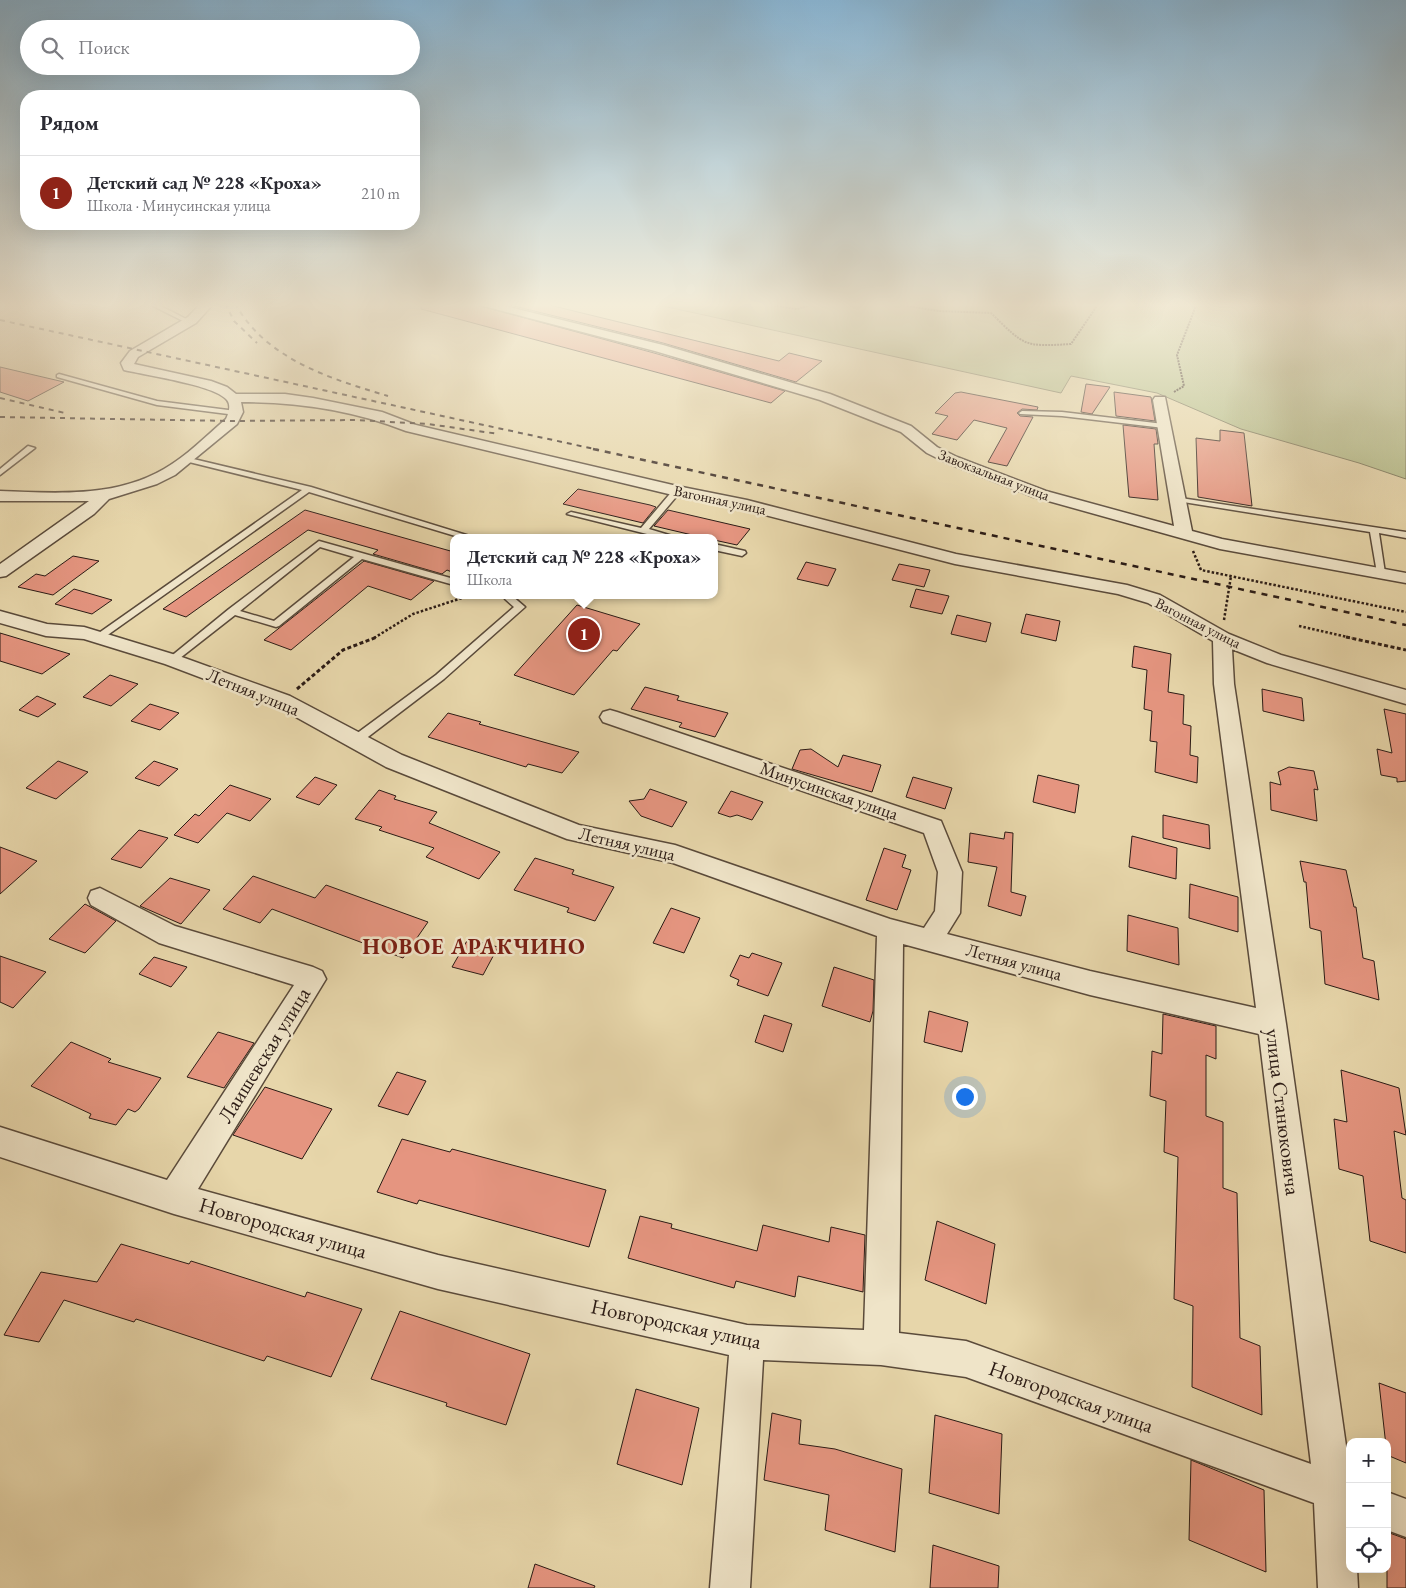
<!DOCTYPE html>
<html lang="ru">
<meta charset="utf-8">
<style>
body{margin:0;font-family:"EB Garamond",serif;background:#f2f2f3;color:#2b2b33}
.controls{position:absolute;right:15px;bottom:15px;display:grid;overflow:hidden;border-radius:10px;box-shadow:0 5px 20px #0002}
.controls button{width:45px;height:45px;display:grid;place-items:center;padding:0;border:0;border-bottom:1px solid #e1e1e2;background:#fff;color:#2b2b33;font:25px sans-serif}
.you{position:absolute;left:964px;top:1096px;width:18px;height:18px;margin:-12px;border:4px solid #fff;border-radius:50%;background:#1a73e8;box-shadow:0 0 0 8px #1a73e833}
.badge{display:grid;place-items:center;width:32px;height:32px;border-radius:50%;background:#8f2418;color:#fff;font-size:16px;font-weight:700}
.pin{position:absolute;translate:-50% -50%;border:2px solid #fff;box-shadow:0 1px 5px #0006}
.popup{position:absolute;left:450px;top:534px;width:268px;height:65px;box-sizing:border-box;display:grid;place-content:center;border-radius:10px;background:#fff;filter:drop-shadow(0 1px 4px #0005);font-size:16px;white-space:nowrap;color:#7c7c81}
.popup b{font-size:19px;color:#2b2b33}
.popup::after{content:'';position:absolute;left:50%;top:100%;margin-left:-10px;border:10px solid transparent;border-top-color:#fff}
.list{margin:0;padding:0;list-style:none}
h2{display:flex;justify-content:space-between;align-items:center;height:65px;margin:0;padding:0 20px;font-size:21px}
h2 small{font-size:16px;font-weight:400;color:#7c7c81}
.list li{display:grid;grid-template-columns:32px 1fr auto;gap:15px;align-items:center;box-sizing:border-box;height:75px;padding:0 20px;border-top:1px solid #e1e1e2}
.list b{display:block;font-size:19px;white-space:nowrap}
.list p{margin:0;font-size:16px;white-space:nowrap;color:#7c7c81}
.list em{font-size:16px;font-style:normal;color:#7c7c81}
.icon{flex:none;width:28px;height:28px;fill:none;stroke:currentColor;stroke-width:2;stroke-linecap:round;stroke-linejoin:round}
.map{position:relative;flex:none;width:1406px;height:1588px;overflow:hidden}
.search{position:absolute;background:#fff;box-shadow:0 5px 20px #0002;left:20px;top:20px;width:400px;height:55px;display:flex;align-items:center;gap:12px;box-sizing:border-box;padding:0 18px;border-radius:28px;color:#7c7c81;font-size:19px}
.panel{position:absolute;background:#fff;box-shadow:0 5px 20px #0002;left:20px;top:90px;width:400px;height:140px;border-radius:20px}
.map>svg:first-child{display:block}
</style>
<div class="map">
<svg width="1406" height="1588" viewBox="0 0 1406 1588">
<rect width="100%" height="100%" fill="#e7d6aa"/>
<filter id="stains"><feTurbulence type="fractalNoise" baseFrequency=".004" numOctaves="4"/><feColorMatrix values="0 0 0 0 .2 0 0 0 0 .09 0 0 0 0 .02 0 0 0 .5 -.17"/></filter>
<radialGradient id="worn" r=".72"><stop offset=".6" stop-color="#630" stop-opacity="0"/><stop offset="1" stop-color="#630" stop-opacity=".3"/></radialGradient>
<path fill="#b4be89" stroke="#706c4f" d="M649 303H1406V479L1359 463 1241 429 1157 393 1071 376 1061 393Z"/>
<path fill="#e59580" stroke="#2b1b15" d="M421 303H470L654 353 785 391 771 403 421 309Z
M502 303H541L779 361 789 353 822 361 796 382 663 343Z
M0 367 64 382 28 401 0 392Z
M1086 384 1110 387 1092 414 1081 412Z
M961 392 1038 407 1037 410 1022 409 1017 413 1020 416 1033 417 1007 466 988 462 1007 428 974 420 957 440 932 434 948 416 935 413 955 393Z
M1114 392 1151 397 1155 421 1116 416Z
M1123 425 1156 429 1158 444H1154L1158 500 1129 497Z
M1220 430 1244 433 1252 506 1198 497 1196 438 1220 441Z
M578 489 650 505 656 507 643 523 563 504Z
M305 510 454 552V573L447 570 442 574 373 554 378 550 308 530 186 617 163 609Z
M668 510 750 529 737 545 714 540V538H705L654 526Z
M73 556 99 561 53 595 18 587 36 574 45 576Z
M364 561 434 581 411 600 368 586 291 650 264 640Z
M806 562 836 569 828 586 797 579Z
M899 564 930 570 924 587 892 580Z
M74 589 112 600 92 614 55 604Z
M916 589 949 596 942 614 910 607Z
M577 605 640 624 617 651 613 650 574 695 514 675Z
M1026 614 1060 621 1056 641 1021 633Z
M957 615 991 623 986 642 951 634Z
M0 633 70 654 42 674 0 661Z
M1134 646 1171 654 1168 692 1184 695 1183 724 1191 726 1190 755 1198 757 1197 783 1155 772 1157 742 1150 741 1152 711 1144 709 1147 670 1132 667Z
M110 675 138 684 111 706 83 697Z
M645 687 679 696 677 700 728 713 715 737 679 727 682 723 631 709Z
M1262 689 1302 698 1304 721 1263 711Z
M37 696 56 704 38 717 19 710Z
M150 704 179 713 160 730 131 721Z
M1384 709 1406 714V781L1397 782V778L1381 775 1377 749 1392 753Z
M448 713 481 722 479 724 579 752 562 773 528 764 526 767 428 737Z
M811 749 838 767 843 755 881 765 872 792 792 769 800 750Z
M58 761 88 772 56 799 26 788Z
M154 761 178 769 159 786 135 778Z
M1289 767 1314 771 1318 790 1314 789 1317 821 1271 810 1270 782 1281 785 1278 772Z
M1038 775 1079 785 1075 813 1033 802Z
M315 777 337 785 319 805 296 797Z
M913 777 952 788 945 809 906 797Z
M230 785 271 799 250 821 227 813 198 843 174 835 195 814 199 816Z
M650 789 687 802 672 827 641 816 629 801 644 799Z
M379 790 396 796 394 799 437 812 429 823 500 852 479 879 426 857 434 848 379 830 382 827 355 819Z
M731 791 763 802 752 820 737 815 730 817 718 813Z
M1163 815 1209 825 1210 849 1163 838Z
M139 830 168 838 141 868 111 859Z
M1005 832 1013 833 1011 892 1026 896 1021 916 988 906 997 867 968 862 970 833 1004 839Z
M1132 836 1177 848 1176 879 1129 867Z
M0 847 37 861 0 894Z
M884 848 906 855 902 867 911 870 897 910 866 900Z
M535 858 574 870 572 874 614 887 595 921 567 912 569 908 514 890Z
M1300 861 1346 870 1354 907H1356L1363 958 1374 961 1379 1000 1325 984 1321 931 1310 928 1306 882H1304Z
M253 876 315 898 326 885 428 922 403 958 272 909 260 923 223 909Z
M170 878 210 890 181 924 140 906Z
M1190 884 1238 897V932L1189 918Z
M85 904 116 921 85 953 49 939Z
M671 908 700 918 684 953 653 943Z
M1128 915 1178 928 1179 965 1127 951Z
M468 939 498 947 483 975 452 967Z
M752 953 782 963 768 996 737 985 739 980 730 976 740 955 749 958Z
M0 956 46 972 13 1008 0 1002Z
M154 957 187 967 171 987 139 974Z
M834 967 874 980 873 1011 870 1022 822 1006Z
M929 1011 968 1022 962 1052 924 1042Z
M1163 1014 1216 1026V1059L1206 1055V1116L1223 1122V1188L1237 1193 1240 1338 1260 1346 1262 1415 1192 1387 1193 1306 1174 1299 1178 1157 1164 1152 1166 1101 1150 1096 1152 1051 1162 1054Z
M764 1015 792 1024 783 1052 755 1042Z
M218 1032 254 1043 224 1088 187 1077Z
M71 1042 111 1059 108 1062 161 1078 139 1109 135 1112 128 1109 116 1125 89 1118 91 1114 31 1086Z
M1341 1070 1399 1088 1406 1135 1394 1131 1402 1198 1406 1200V1253L1370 1241 1363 1176 1339 1169 1334 1119 1347 1122Z
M397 1072 426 1081 408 1115 378 1106Z
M265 1087 332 1109 302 1159 233 1135Z
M402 1139 450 1152 452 1149 606 1190 589 1247 419 1200 417 1204 377 1192Z
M640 1216 672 1224 671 1228 757 1251 763 1225 829 1242 831 1227 865 1235 863 1292 798 1276 795 1297 736 1281 734 1288 628 1258Z
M937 1221 995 1244 986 1304 925 1280Z
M121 1244 189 1264 191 1261 305 1297 307 1292 362 1309 331 1377 267 1356 264 1361 136 1319 134 1322 64 1300 39 1342 4 1335 41 1272 97 1282Z
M400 1311 530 1354 506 1425 446 1406 447 1403 371 1379Z
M1379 1383 1406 1393V1463L1387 1455Z
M636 1389 699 1408 682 1485 617 1464Z
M772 1413 801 1420 799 1444 835 1449 902 1469 895 1552 825 1530 829 1495 764 1480Z
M935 1415 1002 1434 999 1514 929 1493Z
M1191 1460 1264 1490 1266 1572 1189 1540Z
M1387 1532 1406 1539V1588H1387Z
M933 1545 999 1566 998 1588H930Z
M535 1564 595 1586 594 1588H528Z"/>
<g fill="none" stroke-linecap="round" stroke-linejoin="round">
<g stroke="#5a4a3a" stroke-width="3">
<path id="lane" d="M147 303H155L192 322 187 323Z
M59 374 157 401 236 411 239 413 236 415 157 405 57 377V375Z
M1022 411 1062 412 1164 424 1168 426 1164 428 1062 416 1020 414 1019 413Z
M28 446 35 448 0 475V469Z
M185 457 311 487 476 538H462L309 492 102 639H96V635L302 490 185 461Z
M674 489 681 491 649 529 679 538H663L567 514 571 512 641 528Z
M1174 497 1406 532V538L1379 533 1385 573 1381 576 1377 573 1370 532 1177 501 1173 499Z
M319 541 454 579V585L362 559 279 626 276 627 235 615 175 662H169L167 660 169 658 229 609ZM320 547 354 557 274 621 240 611Z
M714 544 745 551 746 553 742 556 714 550Z
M505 595H511L525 607 444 679 360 743H352L351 740 352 737 436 675 514 607 505 599Z"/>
</g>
<g stroke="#5a4a3a" stroke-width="3">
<path id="street" d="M201 303H214L196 323 138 357 134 364 211 381 227 387 236 394H285L313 398 382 412 416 425 677 486 747 500 956 554 1127 585 1160 595 1229 634 1281 655 1406 690V704L1267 663 1232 649 1234 684 1286 1024 1350 1474V1569H1357L1358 1588H1318L1314 1503 966 1377 881 1365 763 1360 750 1588H710L729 1355 438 1289 174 1214 0 1157V1127L167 1180 294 985 159 943 91 905 88 898 91 891 100 888 175 926 313 967 322 971 326 979 198 1189 438 1255 747 1325 864 1330 877 936 673 863 567 839 386 767 276 706 165 664 84 639 46 636 0 623V611L47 624 84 627 179 656 290 696 402 755 579 825 675 845 890 919 924 928 935 911 938 872 924 833 603 722 600 717 603 712 610 710 617 712 941 821 962 872 960 913 947 934 1090 971 1256 1008 1214 684 1213 641 1148 603 1118 594 955 564 746 510 677 496 406 431C353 410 298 402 241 402L243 412 237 424 175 475 157 484 109 499 94 514 6 576 0 577V564L89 501H0V491C56 493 114 498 164 469 187 456 206 436 226 419 229 413 231 405 227 400 215 385 145 375 124 370L121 363 130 351 188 317ZM903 944 1090 995 1259 1034 1311 1464 966 1341 899 1333Z
M472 303H493L663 345 830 394 911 426 937 447 957 457 1046 491 1174 526 1153 400 1155 397H1165L1192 531 1222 539 1406 573V583L1220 549 1034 497 947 463 927 453 901 432 820 400 655 351Z
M1387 1492 1406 1499V1537L1387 1530Z"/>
</g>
<path stroke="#2b1b15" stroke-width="2" stroke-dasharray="2 1" stroke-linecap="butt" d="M759 303 797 309 818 303
M889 303 939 311 991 313C1025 346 1023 347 1071 344L1099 303
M1174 392 1184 386 1177 355 1197 303"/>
<path stroke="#2b1b15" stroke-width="2.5" stroke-dasharray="2.5 2" stroke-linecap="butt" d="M1193 551 1201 570 1406 612
M1224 620 1231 576
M1299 626 1352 638
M374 638 413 614 471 595"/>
<path stroke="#2b1b15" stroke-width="3" stroke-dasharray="4 2.5" stroke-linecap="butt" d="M1346 637 1406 650
M297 689 343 650 377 637"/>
<use href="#lane" fill="#efe4c8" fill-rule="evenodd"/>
<use href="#street" fill="#efe4c8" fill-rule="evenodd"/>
<path stroke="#2b1b15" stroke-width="2" stroke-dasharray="5 5" stroke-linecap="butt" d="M225 303 234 321 257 343
M235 303C265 359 331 379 388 396
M0 320 599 450
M0 398 65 413
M0 417 232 421 356 420 428 424 499 434"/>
<path stroke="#2b1b15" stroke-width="2.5" stroke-dasharray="6 6" stroke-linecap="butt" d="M593 449 1406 625"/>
</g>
<linearGradient id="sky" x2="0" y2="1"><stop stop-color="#89b5d3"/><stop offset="0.58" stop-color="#f4edd9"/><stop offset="1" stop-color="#f4edd9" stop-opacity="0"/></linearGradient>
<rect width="1406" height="526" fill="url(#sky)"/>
<g text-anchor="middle" stroke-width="5" stroke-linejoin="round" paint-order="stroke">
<g font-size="15" fill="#2b1b15" stroke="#efe4c8">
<text transform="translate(994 475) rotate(21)" y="5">Завокзальная улица</text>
<text transform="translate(720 500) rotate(12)" y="5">Вагонная улица</text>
<text transform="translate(1198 623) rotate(27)" y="5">Вагонная улица</text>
</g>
<g font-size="18" fill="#2b1b15" stroke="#efe4c8">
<text transform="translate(253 692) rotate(22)" y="6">Летняя улица</text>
<text transform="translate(829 791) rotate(19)" y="6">Минусинская улица</text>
<text transform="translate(627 844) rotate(13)" y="6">Летняя улица</text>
<text transform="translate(1014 962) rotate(15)" y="6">Летняя улица</text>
</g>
<g font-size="21" fill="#2b1b15" stroke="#efe4c8">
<text transform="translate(264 1055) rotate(-58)" y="7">Лаишевская улица</text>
<text transform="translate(1283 1112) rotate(83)" y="7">улица Станюковича</text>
<text transform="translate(283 1228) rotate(16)" y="7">Новгородская улица</text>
<text transform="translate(676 1324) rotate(12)" y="7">Новгородская улица</text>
<text transform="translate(1071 1397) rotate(20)" y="7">Новгородская улица</text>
</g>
<g font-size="22" font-weight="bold" letter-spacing="1" fill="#7a1f14" stroke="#efe4c8">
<text x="474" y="954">НОВОЕ АРАКЧИНО</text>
</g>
</g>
<rect width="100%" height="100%" filter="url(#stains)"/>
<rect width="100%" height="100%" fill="url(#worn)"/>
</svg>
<div class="controls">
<button>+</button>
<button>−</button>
<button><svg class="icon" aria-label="locate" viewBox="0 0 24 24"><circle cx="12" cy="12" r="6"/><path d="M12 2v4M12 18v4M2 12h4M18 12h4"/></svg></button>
</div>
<div class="you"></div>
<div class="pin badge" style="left:584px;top:634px">1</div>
<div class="popup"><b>Детский сад № 228 «Кроха»</b>Школа</div>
<div class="search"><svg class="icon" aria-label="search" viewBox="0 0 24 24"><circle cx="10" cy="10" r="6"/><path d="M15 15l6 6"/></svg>Поиск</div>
<section class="panel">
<h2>Рядом<small></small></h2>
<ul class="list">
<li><span class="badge">1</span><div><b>Детский сад № 228 «Кроха»</b><p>Школа · Минусинская улица</p></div><em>210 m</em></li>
</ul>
</section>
</div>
